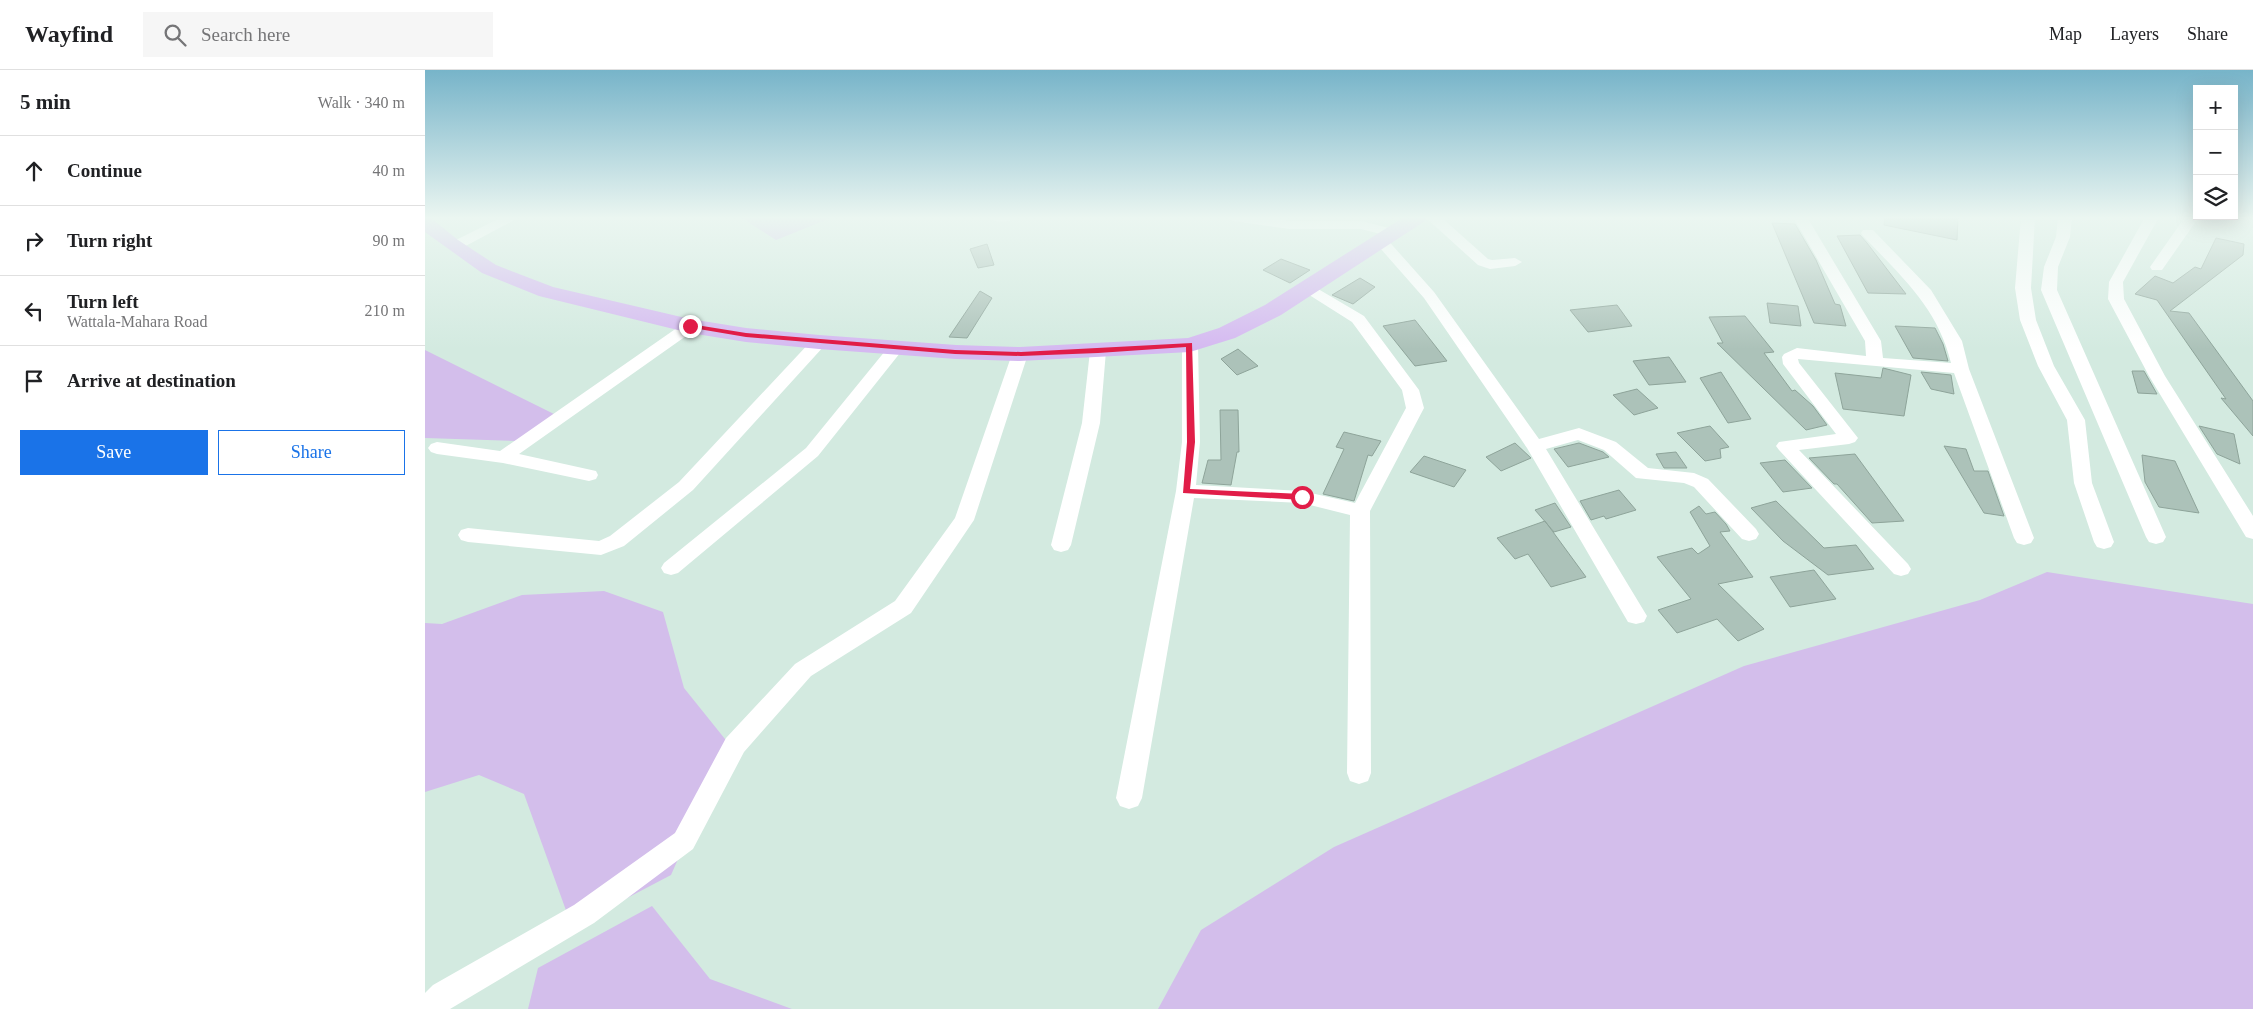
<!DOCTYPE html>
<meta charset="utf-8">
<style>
body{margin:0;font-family:"Times New Roman",serif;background:#f6f6f6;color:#202124}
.controls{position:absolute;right:15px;top:15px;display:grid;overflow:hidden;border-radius:0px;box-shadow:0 5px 20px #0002}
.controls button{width:45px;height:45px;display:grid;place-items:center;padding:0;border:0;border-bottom:1px solid #e0e0e0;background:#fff;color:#202124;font:25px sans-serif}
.stop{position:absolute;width:15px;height:15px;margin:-11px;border:4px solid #e11d48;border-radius:50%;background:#fff}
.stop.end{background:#e11d48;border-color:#fff;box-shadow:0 1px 5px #0008}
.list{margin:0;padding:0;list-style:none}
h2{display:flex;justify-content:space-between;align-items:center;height:65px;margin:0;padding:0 20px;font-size:21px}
h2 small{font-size:16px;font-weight:400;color:#757577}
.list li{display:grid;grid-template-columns:32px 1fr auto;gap:15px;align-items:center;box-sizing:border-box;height:70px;padding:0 20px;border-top:1px solid #e0e0e0}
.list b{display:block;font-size:19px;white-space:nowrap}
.list p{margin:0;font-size:16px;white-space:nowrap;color:#757577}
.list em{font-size:16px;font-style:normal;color:#757577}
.actions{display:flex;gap:10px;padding:15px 20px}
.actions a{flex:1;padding:11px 0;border:1px solid #1a73e8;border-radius:0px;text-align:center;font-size:18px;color:#1a73e8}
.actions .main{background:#1a73e8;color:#fff}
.icon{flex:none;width:28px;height:28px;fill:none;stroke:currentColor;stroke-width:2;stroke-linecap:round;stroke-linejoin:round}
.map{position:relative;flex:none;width:1828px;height:939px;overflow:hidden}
header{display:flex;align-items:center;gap:30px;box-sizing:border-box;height:70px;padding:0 25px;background:#fff;border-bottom:1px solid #e0e0e0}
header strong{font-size:24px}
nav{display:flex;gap:28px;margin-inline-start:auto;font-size:18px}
.search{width:350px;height:45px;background:#f6f6f6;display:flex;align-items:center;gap:12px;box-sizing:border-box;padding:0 18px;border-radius:0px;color:#757577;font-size:19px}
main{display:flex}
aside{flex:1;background:#fff}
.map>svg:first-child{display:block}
</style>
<header>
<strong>Wayfind</strong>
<div class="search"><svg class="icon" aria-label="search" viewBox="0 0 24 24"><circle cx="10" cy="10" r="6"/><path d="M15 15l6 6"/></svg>Search here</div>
<nav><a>Map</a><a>Layers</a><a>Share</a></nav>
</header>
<main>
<aside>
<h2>5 min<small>Walk · 340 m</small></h2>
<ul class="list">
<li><svg class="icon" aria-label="ahead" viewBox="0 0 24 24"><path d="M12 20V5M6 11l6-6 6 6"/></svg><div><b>Continue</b></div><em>40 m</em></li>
<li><svg class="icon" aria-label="right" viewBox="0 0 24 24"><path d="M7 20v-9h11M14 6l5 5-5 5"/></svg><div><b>Turn right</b></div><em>90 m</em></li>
<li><svg class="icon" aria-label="left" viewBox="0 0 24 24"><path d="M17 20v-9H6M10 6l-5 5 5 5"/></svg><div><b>Turn left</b><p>Wattala-Mahara Road</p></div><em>210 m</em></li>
<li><svg class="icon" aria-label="arrive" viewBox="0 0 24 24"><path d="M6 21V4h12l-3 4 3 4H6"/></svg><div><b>Arrive at destination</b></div></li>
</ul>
<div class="actions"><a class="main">Save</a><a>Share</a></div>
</aside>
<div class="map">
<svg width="1828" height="939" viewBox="0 0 1828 939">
<rect width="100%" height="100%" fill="#d3eae0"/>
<path fill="#d3beeb" d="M315 147H408L351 170Z
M0 280 129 344 94 371 0 368Z
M1622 502 1828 534V939H733L776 860 909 777 1319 596 1555 530Z
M179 521 238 542 259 618 304 674 246 805 147 857 99 724 54 705 0 722V553L17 554 97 525Z
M227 836 285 909 367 939H103L113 898Z"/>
<path fill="#acc2b9" stroke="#8ea49a" d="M1460 147H1533L1532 170 1459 155Z
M1347 153 1370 154 1391 190 1410 234 1415 235 1421 256 1389 253Z
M1435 165 1442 173 1481 224 1443 223 1412 166Z
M1791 168 1819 174 1818 185 1745 241 1764 243 1828 331V366L1796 328 1801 329 1732 230 1710 224 1730 206 1748 213 1770 197 1776 199Z
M562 174 569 195 553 198 545 179Z
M856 189 885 200 865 213 838 200Z
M935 208 950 217 928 234 907 225Z
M555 221 567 228 542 268 524 267Z
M1342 233 1373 236 1376 256 1345 253Z
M1192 235 1207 256 1163 262 1145 240Z
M1320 246 1349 282 1339 283 1367 321 1370 320 1388 336 1402 355 1381 360 1292 273H1298L1284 247Z
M990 250 1022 291 990 296 958 256Z
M1470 256 1510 258 1518 274 1523 291 1488 288Z
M813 279 833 296 812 305 796 289Z
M1244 287 1261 312 1224 315 1208 291Z
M1458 298 1486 305 1479 346 1418 339 1410 303 1456 308Z
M1707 301H1719L1732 324 1713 323Z
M1296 302 1326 349 1303 353 1275 308Z
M1496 302 1526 305 1529 324 1506 319Z
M1212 319 1233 338 1209 345 1188 325Z
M795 340H813L814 382H812L806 415 777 413 783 390H796Z
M1285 356 1304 377 1295 379 1296 388 1280 391 1252 363Z
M1774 356 1809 364 1815 394 1792 384Z
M919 362 956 371 947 386 943 385 929 431 898 424 919 379 911 377Z
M1090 373 1106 388 1076 401 1061 387Z
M1154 373 1178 382 1184 387 1143 397 1129 379Z
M1519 376 1541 379 1549 401H1563L1579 446 1559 443Z
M1251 382 1262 398H1239L1231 384Z
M1430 384 1479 451 1447 453 1412 414H1409L1384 388Z
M1717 385 1750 391 1774 443 1734 437 1720 412Z
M999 386 1041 400 1029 417 985 402Z
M1360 390 1387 418 1358 422 1335 393Z
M1194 420 1211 440 1181 449 1179 446 1166 450 1155 431Z
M1351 431 1399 478 1431 475 1449 499 1403 505 1358 471 1326 438Z
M1130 433 1146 457 1129 462 1110 440Z
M1274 436 1281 444 1290 442 1301 454 1305 461 1295 462 1328 507 1293 514 1339 559 1313 571 1292 549 1252 563 1233 540 1266 529 1232 487 1267 478 1273 484 1285 476 1265 442Z
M1120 451 1161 507 1126 517 1103 484 1090 489 1072 468Z
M1389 500 1411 529 1365 537 1345 507Z"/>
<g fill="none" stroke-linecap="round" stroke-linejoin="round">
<path fill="#fff" fill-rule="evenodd" d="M77 147H95L35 179H25L23 176 25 173Z
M562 147H592C585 153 569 153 562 147Z
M801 147H840L864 151H936L972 160 974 163 967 167 936 159H864L808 151Z
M1000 147H1016L1063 189 1067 190 1090 188 1097 192 1090 196 1065 199 1053 195Z
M1368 147H1382L1456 271 1458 288 1526 293C1513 238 1476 206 1438 166L1436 163 1438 160H1448L1506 220 1537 271 1544 299 1609 468 1606 473 1599 475 1592 473 1589 468 1529 303 1373 289 1374 293 1433 368 1430 372 1424 374 1374 380 1483 494 1486 499 1483 504 1476 506 1469 504 1354 380 1351 376 1354 372 1411 364 1358 294 1357 287 1359 284 1372 278 1441 286 1440 271Z
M1596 147H1610L1606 218 1611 250 1629 296 1660 350 1667 413 1689 472 1686 477 1679 479 1672 477 1669 472 1649 413 1642 350 1613 296 1595 250 1590 218Z
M1633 147H1647L1645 167 1633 197 1632 220 1741 467 1738 472 1731 474 1724 472 1721 467 1616 220 1619 197 1631 167Z
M1720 147H1734L1698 212 1699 229 1740 306 1828 446V469L1821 467 1724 306 1683 229 1684 212Z
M1760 147H1774L1737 200H1727L1725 197Z
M955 166 960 167 1009 222 1114 369 1154 358 1191 372 1223 398 1269 403 1283 409 1331 459 1334 464 1331 469 1324 471 1317 469 1269 417 1259 413 1211 408 1179 380 1153 370 1121 379 1222 546 1219 552 1211 554 1203 552 1102 378 999 228 948 170Z
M883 213 939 246 994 320 999 338 945 441 946 703 943 711 934 714 925 711 922 703 925 445 877 433 769 428 717 728 713 736 704 739 695 736 691 728 751 421 757 372V275L759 272H771L773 275 775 372 771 415 877 421 930 433 981 338 977 320 927 252 878 221 875 218 878 215Z
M265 251 271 253 273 256 271 259 94 384 171 401 173 405 171 409 164 411 78 393 12 384 6 382 3 378 6 374 12 372 75 381 259 253Z
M394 267 400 269 402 272 400 275 268 420 199 476 176 485 43 472 36 470 33 465 36 460 43 458 174 471 185 466 254 412 388 269Z
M471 273 477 275 479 278 393 386 253 503 246 505 239 503 236 498 239 493 381 378 465 275Z
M673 276 679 278 681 281 675 353 646 475 643 480 636 482 629 480 626 475 657 353 665 281 667 278Z
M595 279 601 281 603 284 549 450 486 543 386 606 319 682 268 779 169 853 25 939H0V923L8 915 149 835 250 763 301 668 370 594 470 531 530 448 587 284 589 281Z"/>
<path fill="#d5b9f1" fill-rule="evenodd" d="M0 147 7 149 33 170 71 195 128 217 265 249 321 258 394 265 531 275 595 277 763 268 794 258 840 235 979 147H1002L1000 151 856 245 810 268 765 282 595 291 531 289 394 279 321 272 265 263 114 226 57 203 0 162Z"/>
</g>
<linearGradient id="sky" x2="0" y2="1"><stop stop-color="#77b4c9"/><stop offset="0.53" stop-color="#ebf6f1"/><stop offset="1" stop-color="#ebf6f1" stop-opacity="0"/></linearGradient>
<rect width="1828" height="279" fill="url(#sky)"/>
<path fill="#e11d48" d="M265 254 321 263 530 280 596 282 767 273 770 372 765 419 877 424 881 427 877 430 758 423 762 372 761 277 673 283 596 286 530 284 321 267 262 257Z"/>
</svg>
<div class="controls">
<button>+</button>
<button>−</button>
<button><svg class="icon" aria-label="layers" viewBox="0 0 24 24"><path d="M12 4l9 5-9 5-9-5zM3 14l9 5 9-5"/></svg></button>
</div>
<div class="stop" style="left:877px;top:427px"></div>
<div class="stop end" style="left:265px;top:256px"></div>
</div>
</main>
